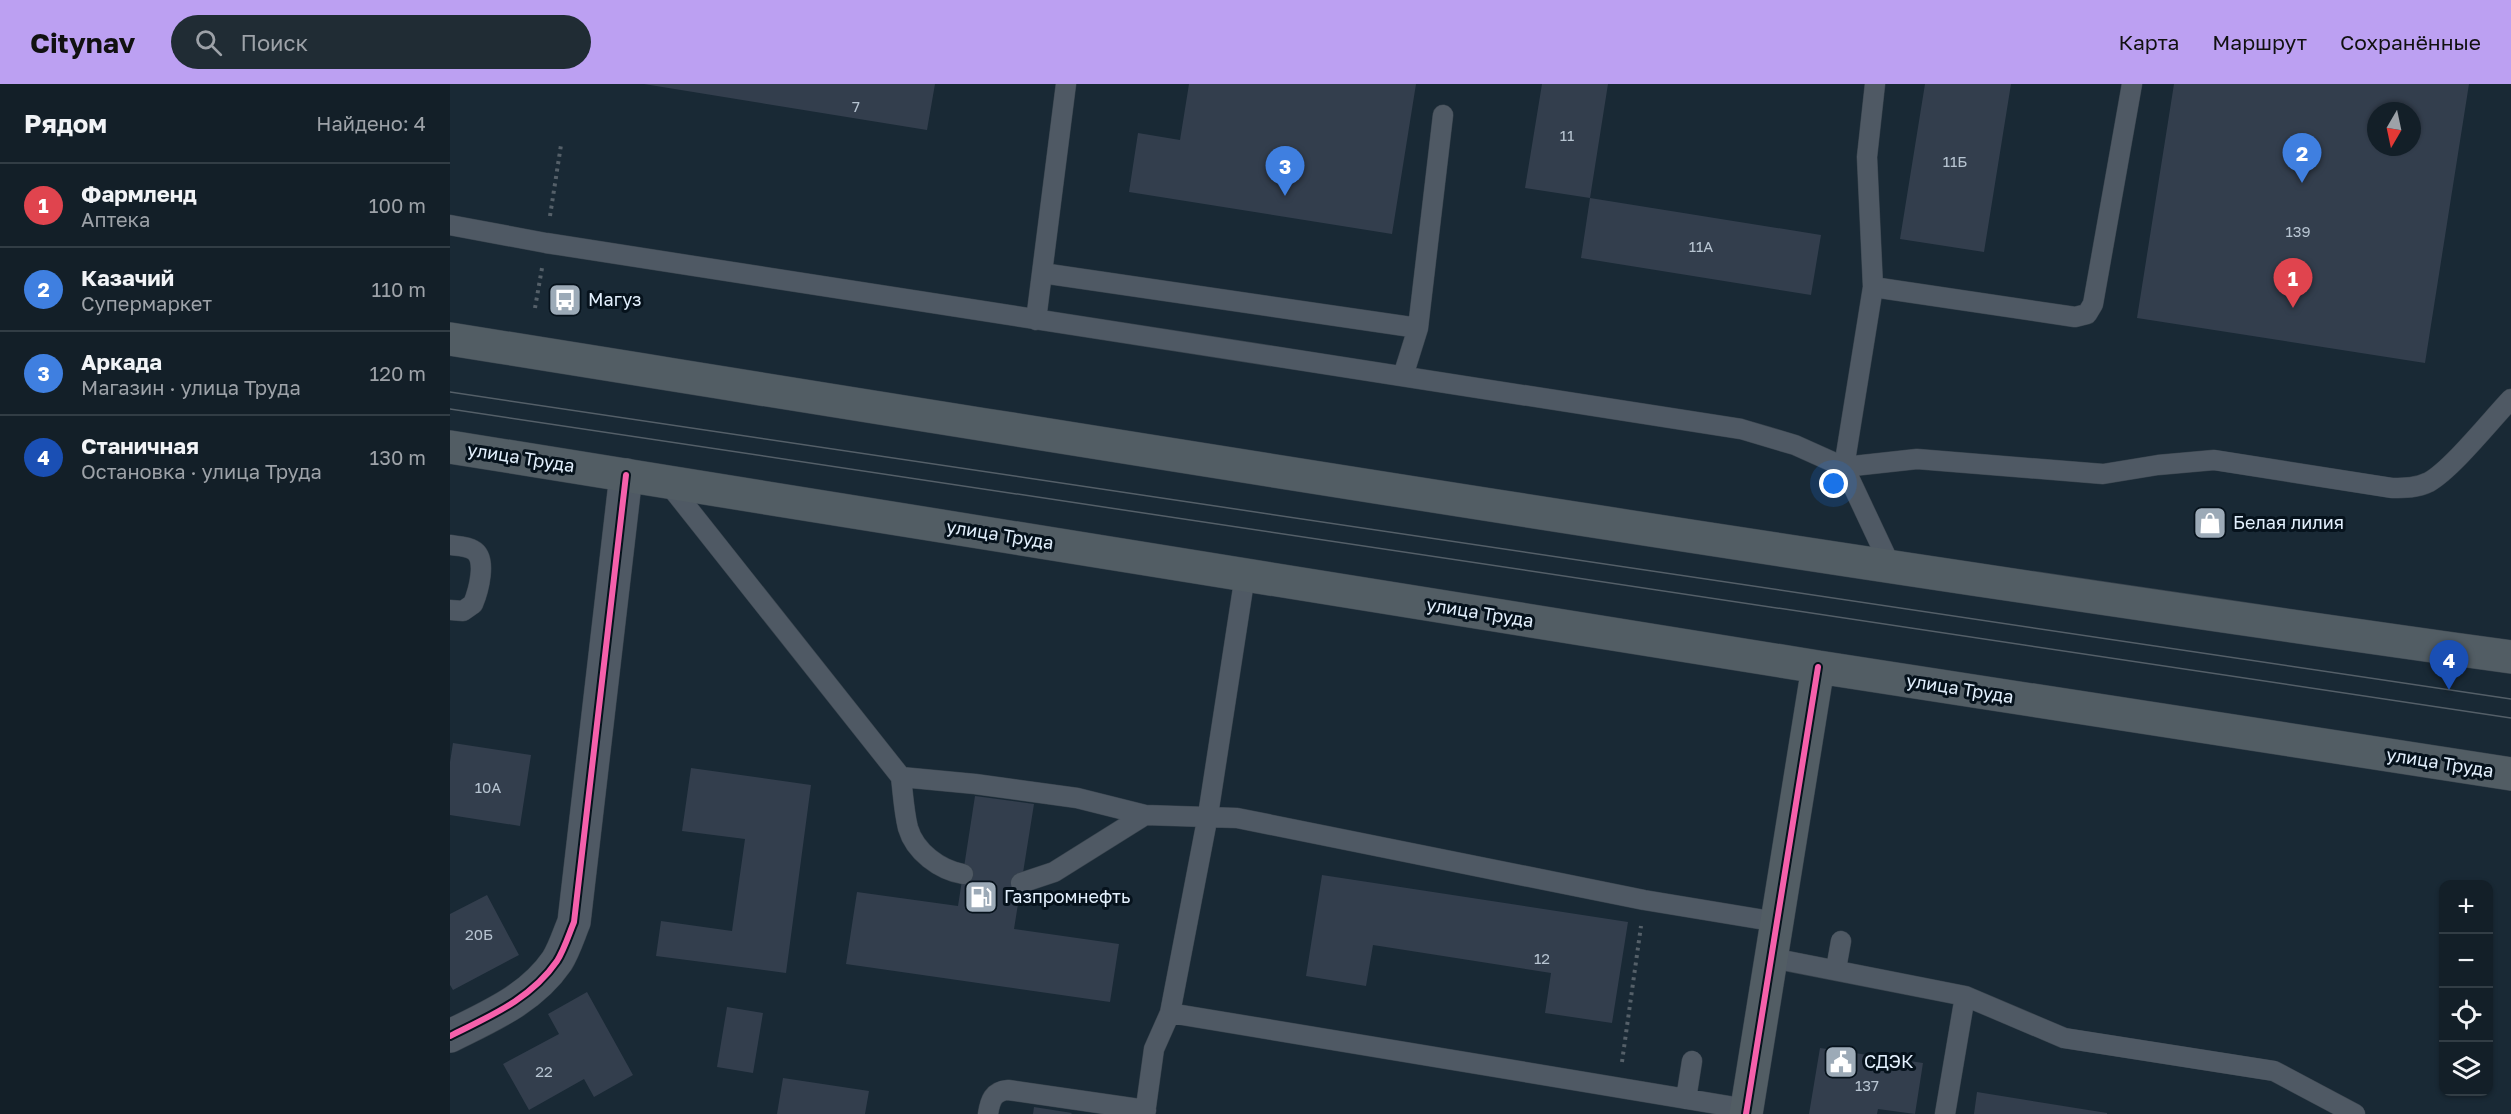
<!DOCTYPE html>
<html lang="ru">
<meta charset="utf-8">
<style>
body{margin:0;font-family:"Golos Text",sans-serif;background:#202c34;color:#f1f3f6}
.controls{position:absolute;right:18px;bottom:18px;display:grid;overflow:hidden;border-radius:12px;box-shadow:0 2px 4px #0004}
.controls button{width:54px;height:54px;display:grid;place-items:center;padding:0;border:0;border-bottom:2px solid #323d45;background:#131f28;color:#f1f3f6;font:30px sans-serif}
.compass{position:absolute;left:1917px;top:18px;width:54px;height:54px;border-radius:50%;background:#131f28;box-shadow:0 2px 4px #0004;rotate:189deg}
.you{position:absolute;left:1384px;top:400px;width:21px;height:21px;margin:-15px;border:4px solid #fff;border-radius:50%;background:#1a73e8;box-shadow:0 0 0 9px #1a73e833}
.badge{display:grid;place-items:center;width:39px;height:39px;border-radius:50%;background:#bca0f2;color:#fff;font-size:20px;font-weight:700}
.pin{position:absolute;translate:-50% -50px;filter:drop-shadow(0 2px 3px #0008)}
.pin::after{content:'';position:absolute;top:32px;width:21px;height:18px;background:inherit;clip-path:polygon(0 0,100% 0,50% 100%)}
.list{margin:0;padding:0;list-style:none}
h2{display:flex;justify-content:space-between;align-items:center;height:78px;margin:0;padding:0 24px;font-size:26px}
h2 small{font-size:20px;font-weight:400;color:#9da2a8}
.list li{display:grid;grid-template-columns:39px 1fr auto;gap:18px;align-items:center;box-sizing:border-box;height:84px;padding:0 24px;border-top:2px solid #323d45}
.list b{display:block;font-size:22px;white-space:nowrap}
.list p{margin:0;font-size:20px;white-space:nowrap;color:#9da2a8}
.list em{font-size:20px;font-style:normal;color:#9da2a8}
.icon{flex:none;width:33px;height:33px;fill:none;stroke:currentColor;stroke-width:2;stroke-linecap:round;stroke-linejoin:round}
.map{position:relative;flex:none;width:2061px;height:1030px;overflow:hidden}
header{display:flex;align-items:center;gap:36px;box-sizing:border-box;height:84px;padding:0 30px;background:#bca0f2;color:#111}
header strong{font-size:28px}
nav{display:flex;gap:33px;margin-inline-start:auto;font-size:21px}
.search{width:420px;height:54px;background:#202c34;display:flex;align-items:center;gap:15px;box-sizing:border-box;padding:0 21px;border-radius:33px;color:#9da2a8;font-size:22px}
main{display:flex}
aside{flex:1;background:#131f28}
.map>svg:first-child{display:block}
</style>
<header>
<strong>Citynav</strong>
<div class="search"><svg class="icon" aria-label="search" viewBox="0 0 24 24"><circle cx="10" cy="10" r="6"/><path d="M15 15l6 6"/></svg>Поиск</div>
<nav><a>Карта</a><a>Маршрут</a><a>Сохранённые</a></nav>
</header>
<main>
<aside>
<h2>Рядом<small>Найдено: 4</small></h2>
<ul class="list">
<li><span class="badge" style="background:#e0444e">1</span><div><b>Фармленд</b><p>Аптека</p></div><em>100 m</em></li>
<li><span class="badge" style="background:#3f7fe0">2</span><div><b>Казачий</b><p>Супермаркет</p></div><em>110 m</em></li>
<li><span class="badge" style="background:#3f7fe0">3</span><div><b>Аркада</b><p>Магазин · улица Труда</p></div><em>120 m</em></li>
<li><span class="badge" style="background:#1a4fb4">4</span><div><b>Станичная</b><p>Остановка · улица Труда</p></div><em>130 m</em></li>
</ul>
</aside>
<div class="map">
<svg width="2061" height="1030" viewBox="0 0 2061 1030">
<rect width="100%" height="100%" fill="#192935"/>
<path fill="#333e4d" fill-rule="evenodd" d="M194 0H485L477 46Z
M739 0H966L942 150 679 108 688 49 730 56Z
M1092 0H1158L1140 114 1371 151 1361 211 1131 174 1140 114 1075 104Z
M1475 0H1561L1534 168 1450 155Z
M1724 0H2019L1975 279 1687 234ZM1926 27H1962V63H1926Z
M3 659 81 671 70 742 0 731V678Z
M241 684 361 701 336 889 206 872 211 837 282 847 295 755 232 747Z
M525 712 584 720 564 845 669 860 660 918 396 880 407 808 508 822Z
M872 791 1178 838 1162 939 1095 929 1101 889 923 861 916 902 856 892Z
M37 811 69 871 3 906 0 901V830Z
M137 908 183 991 144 1013 134 995 79 1026 53 980 109 950 98 930Z
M277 923 313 929 303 989 267 983Z
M1370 964 1473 979 1465 1030 1428 1025 1427 1030H1359Z
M333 994 419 1007 415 1030H327Z
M1527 1008 1657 1029V1030H1524Z
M584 1023 622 1029 621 1030H583Z"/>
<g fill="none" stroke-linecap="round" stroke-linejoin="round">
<g stroke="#38434d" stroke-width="21">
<path id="lane" d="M1425 0 1417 73 1423 203 1394 383 1441 483
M0 141 96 159 1291 345 1345 361 1394 383 1467 375 1653 390 1708 381 1764 376 1942 404C1955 404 1967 404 1979 398 2002 385 2041 336 2061 315
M592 189 968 244
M1423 203 1625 233 1637 230 1643 220 1682 0
M586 236 616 0
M953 292 968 244 993 31
M217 398 451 693 525 700 627 714 695 731 787 734 1194 816 1327 838
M0 461C7 462 17 462 23 466 38 474 28 508 23 520L13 527 0 526
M451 693C453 710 454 728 458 744 465 768 490 786 513 790
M571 799 604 788 695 731
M1322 874 1515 912 1614 954 1824 987 1905 1030
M1386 885 1391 857
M720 929 1297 1025
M1236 1015 1242 977
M538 1030C540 1017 543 1007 558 1006L696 1026
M695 1030 704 965 720 929 758 731 795 491
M1495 1030 1515 912"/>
</g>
<g stroke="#38434d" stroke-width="34">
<path id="street" d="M0 952C40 932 81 915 107 877 114 866 119 850 124 838L176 391"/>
</g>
<g stroke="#38434d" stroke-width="34">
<path id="secondary" d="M0 255C686 365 1372 477 2061 573
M0 363 1368 583 2061 690
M1296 1030 1368 583"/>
</g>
<path stroke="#556069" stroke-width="4" stroke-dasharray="3 4.5" stroke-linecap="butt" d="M100 132 111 61
M85 224 92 184
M1172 978 1191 842"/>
<use href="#lane" stroke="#4f5964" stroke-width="20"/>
<use href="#street" stroke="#4f5964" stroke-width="33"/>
<use href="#secondary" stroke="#525d64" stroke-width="33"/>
<path stroke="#545f68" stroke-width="1.5" d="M0 308 2061 615
M0 325 2061 634"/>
<g stroke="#06121c" stroke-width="10">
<path id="cycleway" d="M0 952C40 932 81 915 107 877 114 866 119 850 124 838L176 391
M1296 1030 1368 583"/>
</g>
<use href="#cycleway" stroke="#f560ab" stroke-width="6"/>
</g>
<defs>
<g id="bus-square" transform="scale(1.725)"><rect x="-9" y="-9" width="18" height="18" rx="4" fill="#9caab7" stroke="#06121c"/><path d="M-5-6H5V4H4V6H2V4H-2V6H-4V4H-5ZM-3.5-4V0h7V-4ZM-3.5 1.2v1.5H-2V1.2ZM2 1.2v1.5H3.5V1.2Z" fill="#fff"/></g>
<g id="shop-square" transform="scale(1.725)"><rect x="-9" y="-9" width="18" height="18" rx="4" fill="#9caab7" stroke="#06121c"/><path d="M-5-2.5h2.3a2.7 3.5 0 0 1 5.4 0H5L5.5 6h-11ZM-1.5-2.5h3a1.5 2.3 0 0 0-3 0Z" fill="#fff"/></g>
<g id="fuel-square" transform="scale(1.725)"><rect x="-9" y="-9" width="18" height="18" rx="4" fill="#9caab7" stroke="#06121c"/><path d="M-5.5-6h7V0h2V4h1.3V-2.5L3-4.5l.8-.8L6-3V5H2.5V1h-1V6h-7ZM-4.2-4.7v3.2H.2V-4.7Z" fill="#fff"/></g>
<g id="civic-square" transform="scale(1.725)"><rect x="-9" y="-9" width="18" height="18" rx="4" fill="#9caab7" stroke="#06121c"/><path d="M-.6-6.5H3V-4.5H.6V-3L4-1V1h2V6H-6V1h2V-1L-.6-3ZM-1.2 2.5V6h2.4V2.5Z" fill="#fff"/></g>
</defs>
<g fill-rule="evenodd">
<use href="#bus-square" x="115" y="216"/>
<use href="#shop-square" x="1760" y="439"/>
<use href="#fuel-square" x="531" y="813"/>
<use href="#civic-square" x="1391" y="978"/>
</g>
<g text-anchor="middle" stroke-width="6" stroke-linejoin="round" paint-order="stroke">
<g font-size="15" fill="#b7c4d1">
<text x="406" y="28">7</text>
<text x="1117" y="57">11</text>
<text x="1505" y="83">11Б</text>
<text x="1848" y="153">139</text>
<text x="1251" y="168">11А</text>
<text x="38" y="709">10А</text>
<text x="29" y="856">20Б</text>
<text x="1092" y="880">12</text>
<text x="94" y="993">22</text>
<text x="1417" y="1007">137</text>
</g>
<g font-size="18" fill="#e3f0fd" stroke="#06121c" text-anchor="start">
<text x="138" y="222">Магуз</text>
<text x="1783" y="445">Белая лилия</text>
<text x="554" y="819">Газпромнефть</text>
<text x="1414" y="984">СДЭК</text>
</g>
<g font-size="18" fill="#e3f0fd" stroke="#06121c">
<text transform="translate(71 374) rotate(9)" y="6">улица Труда</text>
<text transform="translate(550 451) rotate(9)" y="6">улица Труда</text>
<text transform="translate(1030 529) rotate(9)" y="6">улица Труда</text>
<text transform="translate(1510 605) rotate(9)" y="6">улица Труда</text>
<text transform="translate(1990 679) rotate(9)" y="6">улица Труда</text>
</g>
</g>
</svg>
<div class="controls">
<button>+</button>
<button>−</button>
<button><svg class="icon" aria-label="locate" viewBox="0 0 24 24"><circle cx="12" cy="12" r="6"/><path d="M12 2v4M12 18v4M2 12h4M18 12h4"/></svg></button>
<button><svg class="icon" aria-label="layers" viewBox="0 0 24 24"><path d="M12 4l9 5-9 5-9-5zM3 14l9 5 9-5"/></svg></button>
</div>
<svg class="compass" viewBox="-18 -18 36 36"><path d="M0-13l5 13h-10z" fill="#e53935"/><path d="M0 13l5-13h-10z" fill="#9da2a8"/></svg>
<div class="you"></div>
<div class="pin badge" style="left:1843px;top:224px;background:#e0444e">1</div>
<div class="pin badge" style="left:1852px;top:99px;background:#3f7fe0">2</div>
<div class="pin badge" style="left:835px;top:112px;background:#3f7fe0">3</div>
<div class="pin badge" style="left:1999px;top:606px;background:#1a4fb4">4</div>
</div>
</main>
